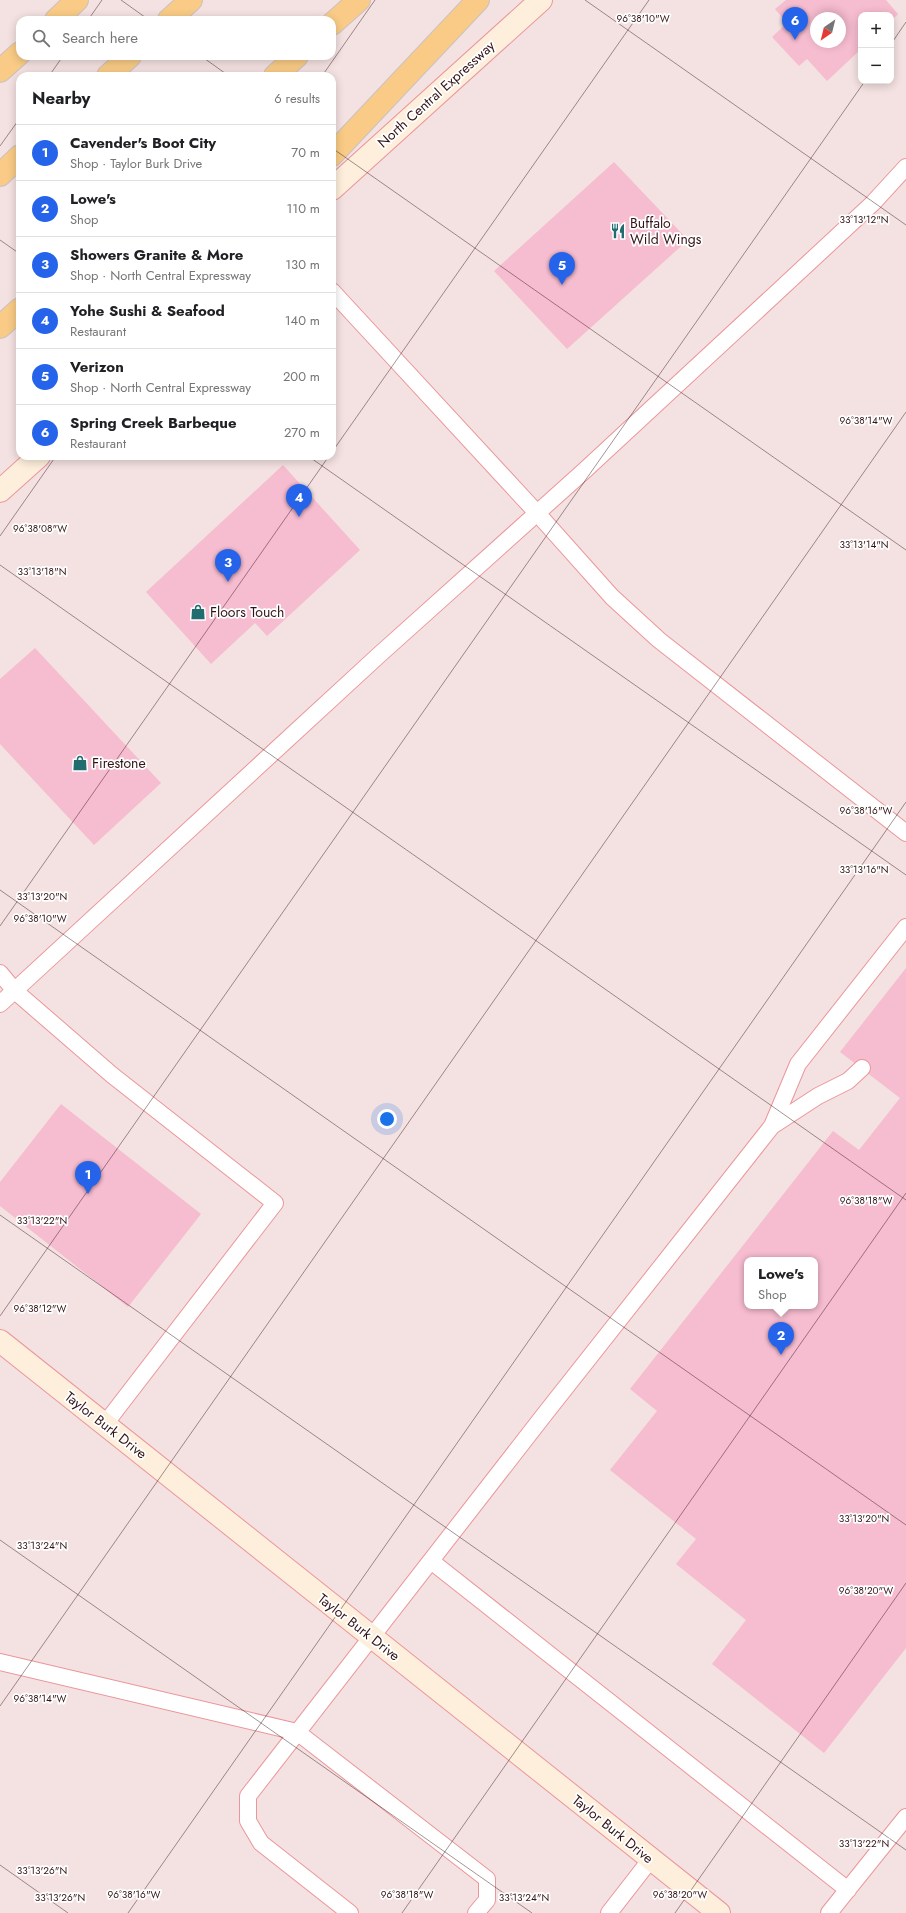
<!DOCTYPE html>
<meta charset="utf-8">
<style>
body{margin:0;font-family:Jost,sans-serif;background:#f6f6f6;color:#202124}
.controls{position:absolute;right:12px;top:12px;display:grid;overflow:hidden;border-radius:8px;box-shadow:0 2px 10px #0003}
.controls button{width:36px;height:36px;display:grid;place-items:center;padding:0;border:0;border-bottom:1px solid #e0e0e0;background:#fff;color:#202124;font:20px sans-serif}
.compass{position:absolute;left:810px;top:12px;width:36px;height:36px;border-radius:50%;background:#fff;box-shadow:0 2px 10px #0003;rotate:215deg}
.you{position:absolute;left:387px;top:1119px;width:14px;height:14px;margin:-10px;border:3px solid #fff;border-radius:50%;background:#1a73e8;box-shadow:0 0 0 6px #1a73e833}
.badge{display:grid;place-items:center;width:26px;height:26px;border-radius:50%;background:#2563eb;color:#fff;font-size:13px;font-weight:700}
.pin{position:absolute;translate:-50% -33px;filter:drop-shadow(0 1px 2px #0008)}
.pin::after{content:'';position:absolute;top:21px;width:14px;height:12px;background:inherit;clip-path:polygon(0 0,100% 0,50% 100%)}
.popup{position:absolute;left:744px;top:1257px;width:74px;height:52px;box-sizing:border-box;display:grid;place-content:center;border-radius:8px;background:#fff;filter:drop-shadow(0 1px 3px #0005);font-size:13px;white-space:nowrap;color:#757577}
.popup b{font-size:15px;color:#202124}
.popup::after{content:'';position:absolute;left:50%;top:100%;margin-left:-8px;border:8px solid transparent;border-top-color:#fff}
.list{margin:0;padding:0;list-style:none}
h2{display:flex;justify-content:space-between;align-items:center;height:52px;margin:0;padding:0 16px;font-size:17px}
h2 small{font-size:13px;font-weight:400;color:#757577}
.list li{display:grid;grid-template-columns:26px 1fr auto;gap:12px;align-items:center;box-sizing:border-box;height:56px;padding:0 16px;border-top:1px solid #e0e0e0}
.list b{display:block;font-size:15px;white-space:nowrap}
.list p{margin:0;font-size:13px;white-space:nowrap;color:#757577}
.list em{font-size:13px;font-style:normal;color:#757577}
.icon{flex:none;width:22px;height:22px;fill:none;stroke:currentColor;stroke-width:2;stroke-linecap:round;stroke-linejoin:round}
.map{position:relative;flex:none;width:906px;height:1913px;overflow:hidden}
.search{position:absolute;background:#fff;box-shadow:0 2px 10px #0003;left:16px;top:16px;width:320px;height:44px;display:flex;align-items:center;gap:10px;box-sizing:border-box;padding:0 14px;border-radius:12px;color:#757577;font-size:15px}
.panel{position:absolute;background:#fff;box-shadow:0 2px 10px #0003;left:16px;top:72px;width:320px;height:388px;border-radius:12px}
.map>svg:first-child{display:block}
</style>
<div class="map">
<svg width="906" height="1913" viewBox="0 0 906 1913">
<rect width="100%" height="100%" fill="#f4e1e1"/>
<path fill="#f6bccf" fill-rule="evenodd" d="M786 0H886L898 14 891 21V15H861V53L859 51 827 81 807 59 799 66 772 37 787 23 775 9ZM816 18H840V42H816Z
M614 162 688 240 567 349 494 271Z
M283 465 360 550 267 636 255 623 211 664 146 592Z
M35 648 161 783 94 845 0 744V679Z
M906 968V1648L824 1753 712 1664 746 1620 676 1564 696 1539 610 1470 657 1411 630 1389 833 1131 859 1150 900 1098 840 1052ZM747 1260H815V1306H747Z
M61 1104 201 1214 128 1307 0 1206V1182Z"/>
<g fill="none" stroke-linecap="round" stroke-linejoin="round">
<g stroke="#eb969a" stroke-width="18">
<path id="lane" d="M332 291 537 513 612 597 659 640 906 833
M0 973 15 991 112 1075 275 1203 105 1424
M0 1004 379 655 584 471 773 296 873 203 906 167
M772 1126 818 1096 848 1081 862 1068
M431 1561 848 1890
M0 1662 297 1732 487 1879V1900L476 1913
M350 1913 261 1843 248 1821V1796L544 1415 772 1126 798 1064 906 927
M609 1913 651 1859
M829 1913 906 1817"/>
</g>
<g stroke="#eb969a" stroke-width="24">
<path id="secondary" d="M332 189 541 0
M0 491 39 456
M0 1341 719 1913"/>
</g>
<g stroke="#cac2c2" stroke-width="24">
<path id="highway" d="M56 20 77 0
M169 20 191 0
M332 24 359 0
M0 71 20 53
M108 76 130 56
M275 76 297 56
M332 155 478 0
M0 175 20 156
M0 327 20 309"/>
</g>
<use href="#lane" stroke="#fff" stroke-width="16"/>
<use href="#secondary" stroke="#fdefdb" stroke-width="22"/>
<use href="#highway" stroke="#f9cb86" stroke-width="22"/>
</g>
<path fill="none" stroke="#331416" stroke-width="1" stroke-opacity="0.45" d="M121 0 149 20M585 0 906 225M88 20 102 0M891 44 906 22M201 56 229 76M49 76 63 56M322 76 375 0M0 146 20 118M332 148 906 550M0 240 20 254M332 452 649 0M308 456 906 875M0 536 56 456M0 565 906 1200M0 890 906 1525M0 926 329 456M0 1215 906 1850M0 1316 865 81M0 1540 532 1913M0 1706 906 412M0 1865 68 1913M128 1913 906 802M402 1913 906 1193M675 1913 906 1583"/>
<defs>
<g id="restaurant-bare" transform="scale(1.2)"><path d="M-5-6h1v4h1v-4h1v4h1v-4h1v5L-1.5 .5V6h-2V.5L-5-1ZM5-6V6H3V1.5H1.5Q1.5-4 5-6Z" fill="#206c6e" stroke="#fff" stroke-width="2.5" paint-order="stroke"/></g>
<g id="shop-bare" transform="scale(1.2)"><path d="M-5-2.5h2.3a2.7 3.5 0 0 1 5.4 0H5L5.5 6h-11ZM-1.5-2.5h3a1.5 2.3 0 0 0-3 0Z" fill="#206c6e" stroke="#fff" stroke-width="2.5" paint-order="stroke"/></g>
</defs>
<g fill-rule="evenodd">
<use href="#restaurant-bare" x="618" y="231"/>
<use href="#shop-bare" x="198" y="612"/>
<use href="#shop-bare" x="80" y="763"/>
</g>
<g text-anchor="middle" stroke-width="3.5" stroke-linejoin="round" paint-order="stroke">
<g font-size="14" fill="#331416" stroke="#fff">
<text transform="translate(436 94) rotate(-42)" y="5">North Central Expressway</text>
<text transform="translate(106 1425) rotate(38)" y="5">Taylor Burk Drive</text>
<text transform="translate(359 1627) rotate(38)" y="5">Taylor Burk Drive</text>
<text transform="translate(613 1829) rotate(39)" y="5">Taylor Burk Drive</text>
</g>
<g font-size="14" fill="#331416" stroke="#fff" text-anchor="start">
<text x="630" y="228">Buffalo<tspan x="630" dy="16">Wild Wings</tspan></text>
<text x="210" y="617">Floors Touch</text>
<text x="92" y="768">Firestone</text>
</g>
</g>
<g font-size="10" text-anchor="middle" fill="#331416" stroke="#fff" stroke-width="3.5" stroke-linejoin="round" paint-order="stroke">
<text x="643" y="22">96°38'10"W</text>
<text x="864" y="223">33°13'12"N</text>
<text x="866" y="424">96°38'14"W</text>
<text x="40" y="532">96°38'08"W</text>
<text x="864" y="548">33°13'14"N</text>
<text x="42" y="575">33°13'18"N</text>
<text x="866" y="814">96°38'16"W</text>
<text x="864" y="873">33°13'16"N</text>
<text x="42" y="900">33°13'20"N</text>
<text x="40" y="922">96°38'10"W</text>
<text x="866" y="1204">96°38'18"W</text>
<text x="42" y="1224">33°13'22"N</text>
<text x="40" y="1312">96°38'12"W</text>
<text x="864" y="1522">33°13'20"N</text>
<text x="42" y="1549">33°13'24"N</text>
<text x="866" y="1594">96°38'20"W</text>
<text x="40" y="1702">96°38'14"W</text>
<text x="864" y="1847">33°13'22"N</text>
<text x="42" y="1874">33°13'26"N</text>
<text x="134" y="1898">96°38'16"W</text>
<text x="407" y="1898">96°38'18"W</text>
<text x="680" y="1898">96°38'20"W</text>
<text x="60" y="1901">33°13'26"N</text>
<text x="524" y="1901">33°13'24"N</text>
</g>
</svg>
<div class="controls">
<button>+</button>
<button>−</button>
</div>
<svg class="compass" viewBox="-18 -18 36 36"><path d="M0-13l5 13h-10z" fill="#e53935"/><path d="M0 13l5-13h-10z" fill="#757577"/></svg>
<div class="you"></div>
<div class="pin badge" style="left:88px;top:1194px">1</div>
<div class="pin badge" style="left:781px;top:1355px">2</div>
<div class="popup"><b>Lowe's</b>Shop</div>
<div class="pin badge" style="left:228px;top:582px">3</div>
<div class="pin badge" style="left:299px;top:517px">4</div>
<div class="pin badge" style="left:562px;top:285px">5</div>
<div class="pin badge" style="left:795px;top:40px">6</div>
<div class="search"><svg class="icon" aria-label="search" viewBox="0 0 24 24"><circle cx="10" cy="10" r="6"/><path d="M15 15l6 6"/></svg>Search here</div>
<section class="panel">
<h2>Nearby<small>6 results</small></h2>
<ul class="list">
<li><span class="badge">1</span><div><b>Cavender's Boot City</b><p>Shop · Taylor Burk Drive</p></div><em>70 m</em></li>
<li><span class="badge">2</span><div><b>Lowe's</b><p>Shop</p></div><em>110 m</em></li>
<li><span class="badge">3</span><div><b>Showers Granite &amp; More</b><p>Shop · North Central Expressway</p></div><em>130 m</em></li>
<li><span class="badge">4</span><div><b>Yohe Sushi &amp; Seafood</b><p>Restaurant</p></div><em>140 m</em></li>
<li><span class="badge">5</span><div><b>Verizon</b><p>Shop · North Central Expressway</p></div><em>200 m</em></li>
<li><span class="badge">6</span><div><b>Spring Creek Barbeque</b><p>Restaurant</p></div><em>270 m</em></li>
</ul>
</section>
</div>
